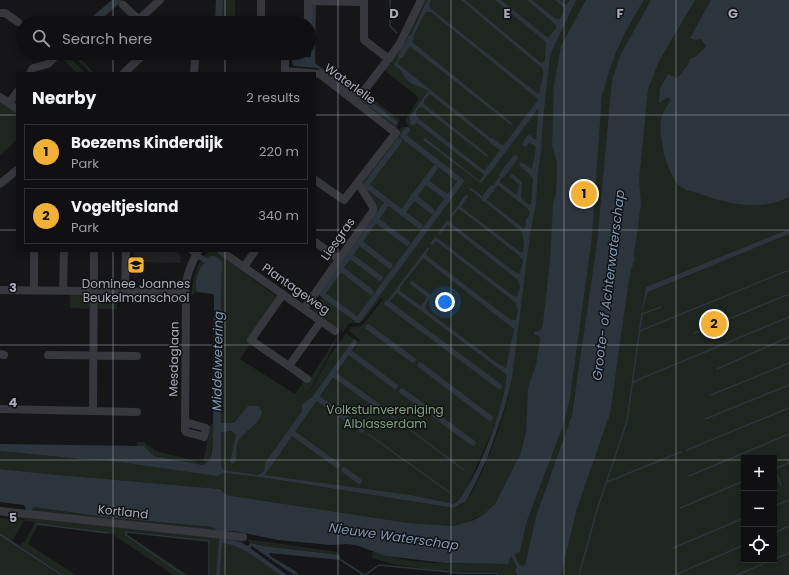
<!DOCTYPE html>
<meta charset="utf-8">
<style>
body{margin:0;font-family:Poppins,sans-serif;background:#1e1e20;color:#f1f3f6}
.controls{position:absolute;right:12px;bottom:12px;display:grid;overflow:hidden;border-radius:0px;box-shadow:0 2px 6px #0003}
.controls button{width:36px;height:36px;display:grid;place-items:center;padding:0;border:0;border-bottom:1px solid #303032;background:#101012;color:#f1f3f6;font:20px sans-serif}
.you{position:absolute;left:445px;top:302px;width:14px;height:14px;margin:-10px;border:3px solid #fff;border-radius:50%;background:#1a73e8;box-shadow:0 0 0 6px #1a73e833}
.badge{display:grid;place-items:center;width:26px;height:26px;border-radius:50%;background:#f2b134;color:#111;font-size:13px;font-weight:700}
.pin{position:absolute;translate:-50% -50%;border:2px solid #fff;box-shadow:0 1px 4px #0006}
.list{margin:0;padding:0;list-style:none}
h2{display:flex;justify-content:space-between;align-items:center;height:52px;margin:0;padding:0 16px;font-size:17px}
h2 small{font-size:13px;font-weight:400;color:#9c9d9f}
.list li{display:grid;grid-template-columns:26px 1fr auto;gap:12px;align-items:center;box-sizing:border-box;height:56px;margin:0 8px 8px;padding:0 8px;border:1px solid #303032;border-radius:0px}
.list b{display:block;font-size:15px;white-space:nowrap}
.list p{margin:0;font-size:13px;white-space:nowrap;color:#9c9d9f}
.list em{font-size:13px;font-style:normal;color:#9c9d9f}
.icon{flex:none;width:22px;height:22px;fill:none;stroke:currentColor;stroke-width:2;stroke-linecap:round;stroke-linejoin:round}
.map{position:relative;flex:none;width:789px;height:575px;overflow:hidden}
.search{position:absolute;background:#101012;box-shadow:0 2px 6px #0003;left:16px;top:16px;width:300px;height:44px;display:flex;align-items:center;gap:10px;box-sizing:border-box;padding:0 14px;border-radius:22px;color:#9c9d9f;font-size:15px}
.panel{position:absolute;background:#101012;box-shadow:0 2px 6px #0003;left:16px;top:72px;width:300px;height:180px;border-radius:0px}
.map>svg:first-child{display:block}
</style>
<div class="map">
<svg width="789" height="575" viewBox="0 0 789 575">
<rect width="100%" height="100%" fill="#161618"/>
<path fill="#222225" d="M134 251H176L180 255 181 263 142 262 137 268V278H134Z"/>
<path fill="#1e261f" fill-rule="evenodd" d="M223 0H235V23H222Z
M425 0H427L408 45 430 0H789V229L646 287 642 304 648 292 789 234V575H561L577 509 608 420 572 415 536 516 525 565 522 566 519 564 513 554 520 552 527 521 563 426 570 397H528L526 432 520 455 500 496 491 509 483 515 464 523 454 526 409 523 226 495 219 489 48 474 0 469V451L91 460H105L213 475 224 473 260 477 454 508C457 507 462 505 464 503 479 489 506 414 509 393L466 490 454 504 411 495 265 475 360 340 349 331 351 327 361 326 364 323 383 299 381 298 365 319 359 323H349L343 332 313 310 373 224 375 212 361 184 397 135 402 126 407 129 409 126 405 121 418 99 417 96 384 70 402 48ZM744 458H774V560H744Z
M68 53H75L94 73H90L72 54 69 57 85 73H77L62 59Z
M333 80 396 126 398 122 366 97 356 94V92L367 95 400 120 396 129Z
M0 99 17 111V140L0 155Z
M209 251H214L276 296 251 343 240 359 295 394 305 380 308 382 336 338 337 339 313 385 302 399 314 385 330 355 346 333 354 339 312 397 302 406V411L265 464 264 471 258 475 223 470 220 467V344L222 262 218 257 203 263 196 286 197 292 191 296C193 279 196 262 209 251Z
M70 295H87L90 298 89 309 70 308Z
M101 295 117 296V309H98V298Z
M211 424H214L213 443 209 461 204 465 154 456 144 446H137V442H144L156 451 203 463Z
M34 507 103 517 213 527 217 531 31 511Z
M0 512 241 539 245 545 237 541 219 538 216 575H210V541L126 531 127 534 188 575H173L112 534 38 525 28 544 76 575H63L14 542 20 545 22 542 24 543 35 522 24 521 12 541 0 533V518L24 520V519L0 516Z
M0 536 59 575H60H0Z
M247 539 337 552 339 555 263 546 252 543 250 545Z
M222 543C244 546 261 562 280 575H220Z
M373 551C413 567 465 563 508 564L511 556 517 567 515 571V575H502L494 571 447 572 393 564 372 558Z"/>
<path fill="#2c353c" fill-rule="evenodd" d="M112 0H123L97 23H85Z
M216 0H223L222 23H215Z
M427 0H431L429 5 431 9 538 94 540 92C540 84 546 75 542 68L461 0H465L541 63 545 61 546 42 495 0H501L548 38 556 28 555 24 527 0H532L556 19H560L564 11 563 7 555 0H560L566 5 570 0H576L550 55 544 110 539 100 431 12H426L424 15 411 41 513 124 511 125 407 44Z
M586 0H644C626 29 611 57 604 91L602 93 592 236 570 398 563 426 527 521 520 552 514 554 519 564 522 566 525 565 536 516 572 415 597 243 612 80 621 54 651 0H695L659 61 648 89 639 180 641 204 634 254 635 260 631 269 628 286 610 414 577 509 561 575H517L515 571 517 567 511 556 508 564 445 563 386 556 356 545 347 544 331 545 278 540 234 531H217L213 527 103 517 34 507 31 511 26 510 24 505 0 502V469L48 474 220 489 226 495 409 523 454 526 474 520 483 515 495 504 520 455 526 432 528 388 536 365 540 340 539 336 534 334V332L541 330 543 323 550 261 553 203 556 194 557 163 552 145 554 86 561 46Z
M711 0H789V197C760 212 727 204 698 193 693 192 685 190 681 187 666 174 656 131 663 113 665 108 669 104 671 100L668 97 659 103 660 88 668 74 677 78 688 65 690 59 697 56 706 46 701 39 695 40 690 38Z
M316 4 315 63 356 94 366 97 398 122 396 126 317 68 293 66 292 59H288V57H311L312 6Z
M404 49 406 50 397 63 498 144 496 146 493 144 430 94 424 100V104L488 155 487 157 422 107C417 107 415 113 417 117L483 170H488L492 166V161C497 158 502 156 500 149L506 147 527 120 528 121 481 183 423 140 425 138 480 181 484 175 483 174 417 123 412 126 410 123V117L428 91C417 83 407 87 402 71L394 65Z
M537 143 542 146 538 171 536 204 530 235 512 378 505 407 487 459 473 488 466 501 454 508 260 477 224 473 217 476 105 460H91L0 451V444L144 446 154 456 203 465C212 461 212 451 213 443L214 296 213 294 197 292C193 279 201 263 211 256 216 256 220 258 222 262L220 344 221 423H234L248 406H259L262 412C260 426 241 431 237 444 235 451 239 459 233 464L230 462 236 435 232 431 221 432V467L224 470 258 475 264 471 265 463 302 411V405L312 397 354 339 358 342 265 475 411 495 454 504C473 492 509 397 506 374L397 293 389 302 388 300 428 247 429 249 426 254 427 256 511 320H516L518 310 516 303 436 241 432 245 430 244 435 237 437 238 512 295 517 297 520 286 518 280 448 225 440 234 438 233 447 220 516 273 520 274 523 260 517 254 462 211 458 209 453 216 451 215 466 194 468 196 461 207 519 251 523 252 524 244 522 232 472 191 469 190 470 188 473 189 523 228 526 227V220L530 214 528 209 498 185 490 195 488 193 503 172 507 170 509 172 504 174 500 180V183L517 195 519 185 510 176 512 174 522 182 521 198 529 205 531 204 533 178 519 165 521 162 532 169ZM423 258 514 329 506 368 497 363 426 310 425 307 431 295 412 281 409 283 427 297 421 306 400 291V287Z
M789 229V234L648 292 641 313 646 287Z
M0 533 63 575H60L0 536Z
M219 538 237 541 248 546 251 543 263 546 339 555 341 560 269 553 270 556 297 572 294 575 252 546 250 548 287 575H280C261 562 244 546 222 543L220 575H216Z"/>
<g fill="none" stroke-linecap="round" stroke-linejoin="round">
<path stroke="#2c353c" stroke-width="1.5" d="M390 0V26L397 33
M642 314 661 307
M640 331 789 270
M695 333 789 294
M717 369 789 337
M633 382 789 317
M711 395 789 363
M385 411 464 470
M705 419 789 385
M368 434 449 492
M687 450 789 408
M774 469 789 463
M775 469 781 486
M689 476 789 434
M607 482 681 452
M774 506 789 500
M680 508 744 481
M37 524 108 533
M774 533 789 526
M673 548 744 518
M774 559 789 553
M341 560 364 575
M296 574 298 575
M184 575 126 535V532L209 541V575
M365 575 379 565 460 573H496L499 575
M579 575 597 510 627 421 642 313
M675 575 744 545
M737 575 772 560"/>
<path stroke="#2c353c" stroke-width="5.5" d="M401 55 411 38
M399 141 366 185 388 202 322 294 358 320 461 181 403 136 407 130
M492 141 503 149
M525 144 529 138 539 146
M538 152 542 98
M487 172 542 99
M502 175 515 158
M425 181 448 198
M413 196 432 211
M484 199 492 188
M388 202 420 226
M402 213 435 168
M375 219 407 243
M359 242 390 266
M191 251 192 252
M349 255 380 278
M200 257 210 263
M340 268 371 292
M387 303 499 386
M368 327 413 360
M349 352 395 386
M420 365 490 418
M333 374 379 407
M402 391 473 443
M316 397 362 430
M291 432 337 465
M344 470 359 481"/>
<path stroke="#37383d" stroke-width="8" d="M364 0V40L389 59
M308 1 364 2
M123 5 141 22
M0 13H5L18 22
M135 23 160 0
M177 23 179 22 183 23
M261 23V0
M308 23V0
M192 53 195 60 194 73
M285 53V73
M285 71 320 74 396 133 344 200 315 180
M30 73 33 68 48 64 56 56H62L65 53
M124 73 145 53
M363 92 399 45 421 0
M0 97 17 109
M9 103 17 92
M0 184 17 170
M315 242 339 259
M34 251V290
M221 251 335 331
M244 267 255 251
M0 290 182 292 185 290
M63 290 64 251
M125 291 126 251
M283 294 251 340 289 366 321 321
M304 309 373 211V207L358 183
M0 354 4 355
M48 355 137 356
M289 366 307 379
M0 409 137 412
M93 411 94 251
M185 422 206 428 204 437 186 432 185 430 186 297C183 283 191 264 198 251
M0 511 243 537"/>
</g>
<path fill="none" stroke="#a8adb8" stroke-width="1" stroke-opacity="0.55" d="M113 0V23M225 0V23M338 0V575M451 0V575M564 0V575M676 0V575M113 53V73M225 53V73M0 115H17M315 115H789M0 230H17M315 230H789M113 251V575M225 251V575M0 345H789M0 460H744M774 460H789"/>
<defs>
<g id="school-square" transform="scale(0.9)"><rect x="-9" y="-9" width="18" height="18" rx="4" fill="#f2b134" stroke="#111113"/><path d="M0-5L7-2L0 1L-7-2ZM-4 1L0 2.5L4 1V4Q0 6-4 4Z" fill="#111"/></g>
</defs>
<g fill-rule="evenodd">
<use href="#school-square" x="136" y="265"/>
</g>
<g text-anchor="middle" stroke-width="3" stroke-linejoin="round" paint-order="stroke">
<g font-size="12" fill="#a8adb8" stroke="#111113">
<text transform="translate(350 84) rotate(36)" y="4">Waterlelie</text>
<text transform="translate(338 239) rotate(-55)" y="4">Liesgras</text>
<text transform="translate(296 289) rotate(35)" y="4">Plantageweg</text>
<text transform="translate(174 359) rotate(-89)" y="4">Mesdaglaan</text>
<text transform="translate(123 512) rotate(6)" y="4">Kortland</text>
</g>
<g font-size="12" fill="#a8adb8" stroke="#111113">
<text x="136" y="288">Dominee Joannes<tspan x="136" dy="14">Beukelmanschool</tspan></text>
</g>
<g font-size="12" fill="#7fa381" stroke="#111113">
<text x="385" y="414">Volkstuinvereniging<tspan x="385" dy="14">Alblasserdam</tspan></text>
</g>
<g font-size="13" font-style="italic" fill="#7f9bb3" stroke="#111113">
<text transform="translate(608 285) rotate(-83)" y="5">Groote- of Achterwaterschap</text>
<text transform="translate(217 361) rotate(-89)" y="5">Middelwetering</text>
<text transform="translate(394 536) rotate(8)" y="5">Nieuwe Waterschap</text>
</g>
</g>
<g font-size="13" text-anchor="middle" font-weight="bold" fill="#a8adb8" stroke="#111113" stroke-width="3" stroke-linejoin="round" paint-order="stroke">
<text x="394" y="18">D</text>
<text x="507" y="18">E</text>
<text x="620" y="18">F</text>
<text x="733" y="18">G</text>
<text x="13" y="292">3</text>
<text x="13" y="407">4</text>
<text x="13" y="522">5</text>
</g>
</svg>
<div class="controls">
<button>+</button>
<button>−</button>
<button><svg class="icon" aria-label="locate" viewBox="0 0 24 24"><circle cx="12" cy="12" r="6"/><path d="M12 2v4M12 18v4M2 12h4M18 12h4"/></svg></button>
</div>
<div class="you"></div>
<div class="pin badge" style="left:584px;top:194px">1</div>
<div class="pin badge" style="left:714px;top:324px">2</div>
<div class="search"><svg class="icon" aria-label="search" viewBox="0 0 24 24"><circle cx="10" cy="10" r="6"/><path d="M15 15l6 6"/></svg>Search here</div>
<section class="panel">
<h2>Nearby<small>2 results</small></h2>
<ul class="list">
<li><span class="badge">1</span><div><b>Boezems Kinderdijk</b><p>Park</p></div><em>220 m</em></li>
<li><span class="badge">2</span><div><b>Vogeltjesland</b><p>Park</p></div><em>340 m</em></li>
</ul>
</section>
</div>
